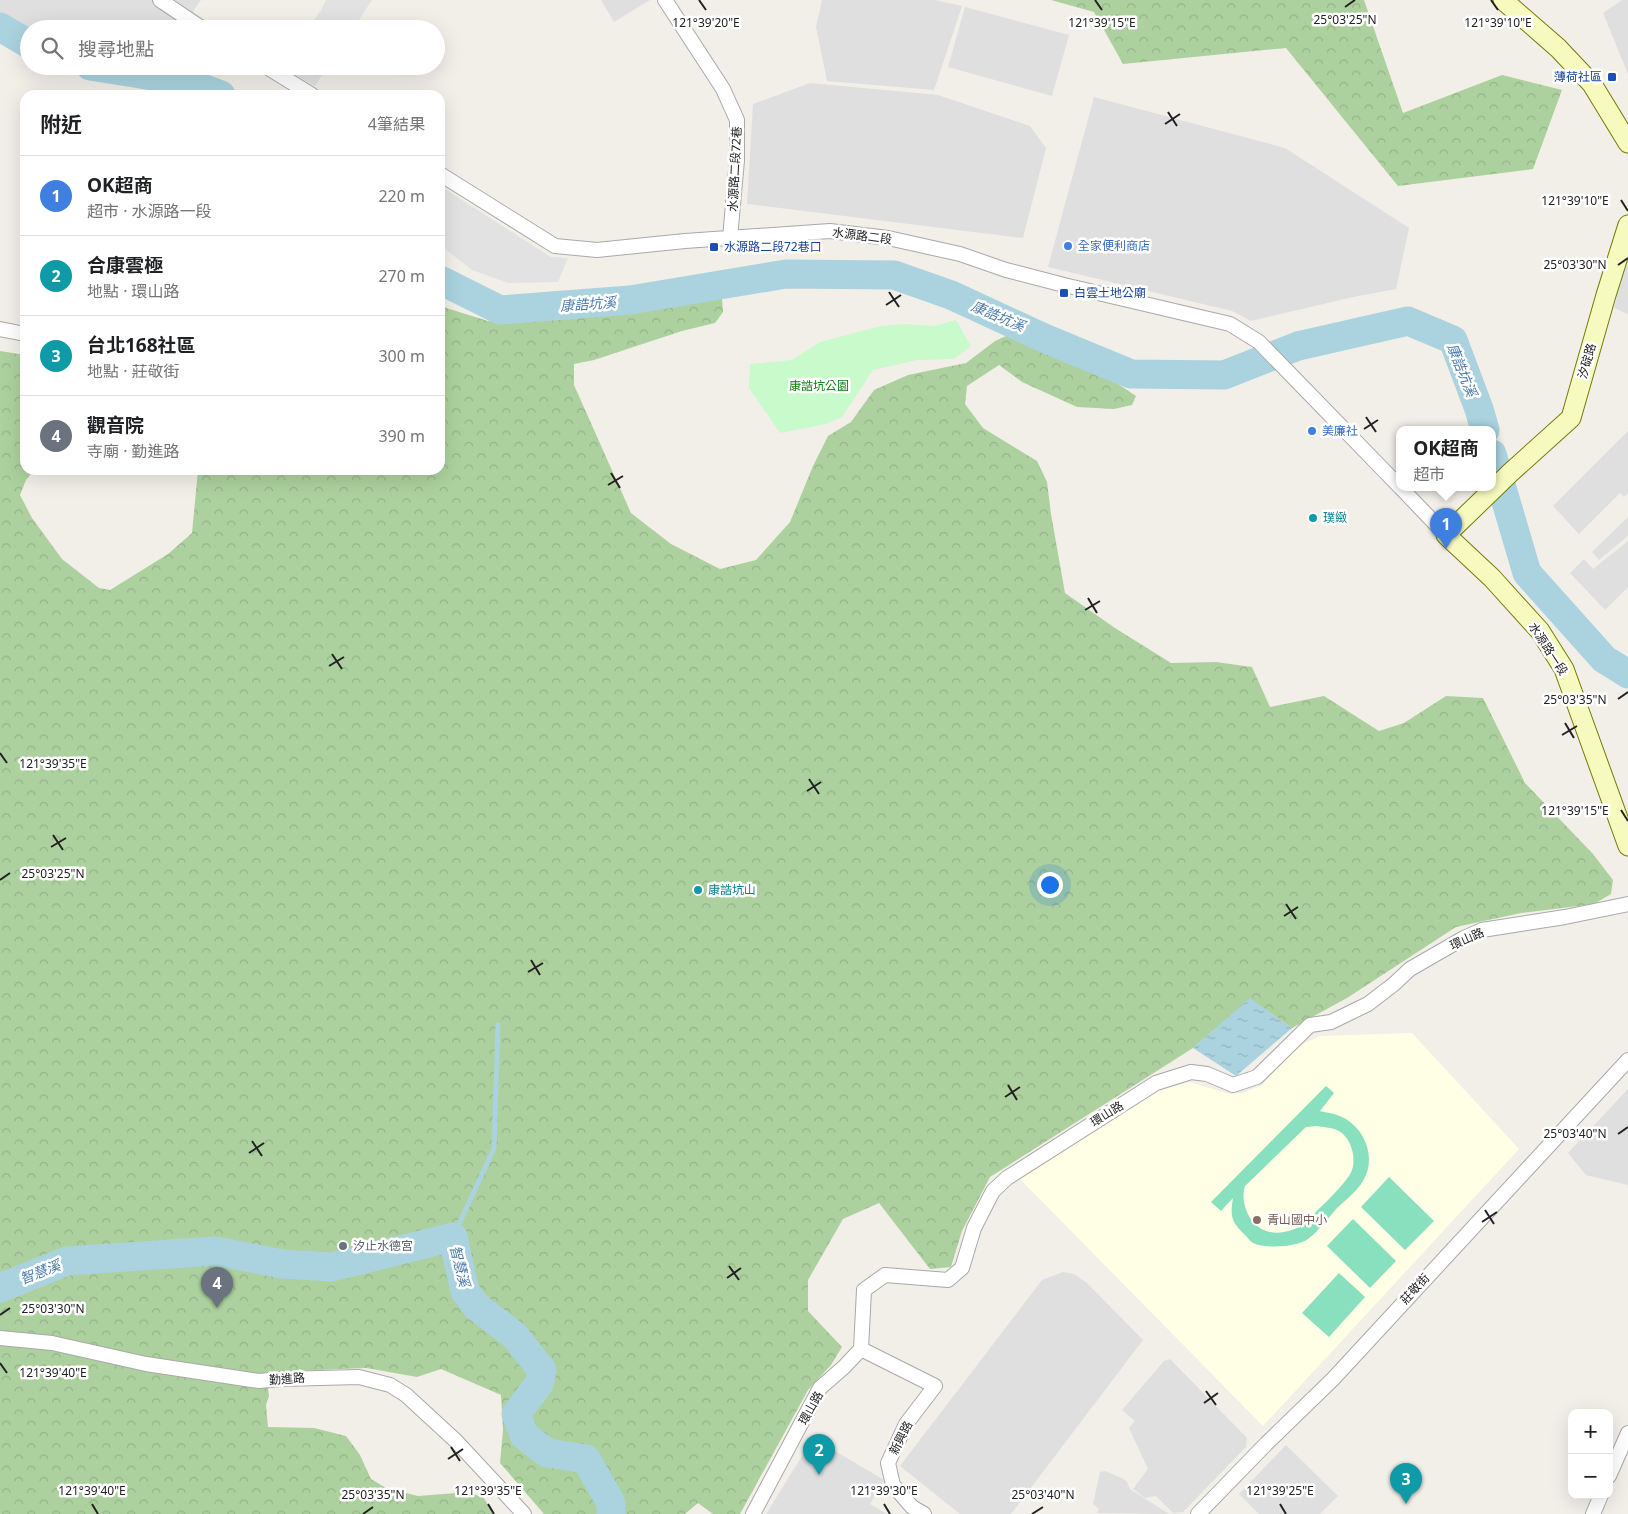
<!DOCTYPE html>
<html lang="zh-TW">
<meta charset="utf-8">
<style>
body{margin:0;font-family:"Noto Sans","Noto Sans TC",sans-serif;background:#f2f2f2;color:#202124}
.controls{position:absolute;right:15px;bottom:15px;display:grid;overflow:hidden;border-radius:10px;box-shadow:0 5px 20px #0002}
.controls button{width:45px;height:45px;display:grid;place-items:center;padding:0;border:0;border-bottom:1px solid #e0e0e0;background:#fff;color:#202124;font:25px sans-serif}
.you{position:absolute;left:1049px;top:884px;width:18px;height:18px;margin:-12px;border:4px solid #fff;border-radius:50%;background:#1a73e8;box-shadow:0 0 0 8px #1a73e833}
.badge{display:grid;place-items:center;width:32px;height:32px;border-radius:50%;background:#7c3aed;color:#fff;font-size:16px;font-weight:700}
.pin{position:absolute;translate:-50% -41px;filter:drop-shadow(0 1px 2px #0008)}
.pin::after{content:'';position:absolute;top:26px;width:18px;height:15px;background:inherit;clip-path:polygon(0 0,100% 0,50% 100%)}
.popup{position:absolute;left:1396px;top:426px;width:100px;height:65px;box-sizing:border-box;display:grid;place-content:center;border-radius:10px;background:#fff;filter:drop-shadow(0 1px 4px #0005);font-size:16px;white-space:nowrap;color:#757577}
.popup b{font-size:19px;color:#202124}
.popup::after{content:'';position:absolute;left:50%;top:100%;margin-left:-10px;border:10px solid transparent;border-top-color:#fff}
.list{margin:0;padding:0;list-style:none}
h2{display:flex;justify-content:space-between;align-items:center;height:65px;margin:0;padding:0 20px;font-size:21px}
h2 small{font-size:16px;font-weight:400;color:#757577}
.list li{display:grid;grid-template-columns:32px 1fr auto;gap:15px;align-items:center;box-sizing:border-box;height:80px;padding:0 20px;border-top:1px solid #e0e0e0}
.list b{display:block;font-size:19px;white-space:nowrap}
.list p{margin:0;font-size:16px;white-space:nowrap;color:#757577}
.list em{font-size:16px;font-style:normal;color:#757577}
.icon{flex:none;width:28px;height:28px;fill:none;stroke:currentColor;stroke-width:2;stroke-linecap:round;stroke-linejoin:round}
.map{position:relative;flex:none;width:1628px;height:1514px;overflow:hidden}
.search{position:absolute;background:#fff;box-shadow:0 5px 20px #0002;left:20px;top:20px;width:425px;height:55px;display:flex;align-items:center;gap:12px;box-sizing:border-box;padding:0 18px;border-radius:28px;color:#757577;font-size:19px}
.panel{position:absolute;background:#fff;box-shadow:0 5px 20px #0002;left:20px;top:90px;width:425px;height:385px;border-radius:15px}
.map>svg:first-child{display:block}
</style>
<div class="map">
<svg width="1628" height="1514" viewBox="0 0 1628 1514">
<defs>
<pattern id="forest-crowns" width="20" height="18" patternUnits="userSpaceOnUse" patternTransform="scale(1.25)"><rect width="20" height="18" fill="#add19e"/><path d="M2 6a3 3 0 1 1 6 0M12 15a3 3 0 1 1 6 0" fill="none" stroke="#95b388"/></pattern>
<pattern id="water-ripples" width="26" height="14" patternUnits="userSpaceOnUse" patternTransform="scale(1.25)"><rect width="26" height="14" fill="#aad3df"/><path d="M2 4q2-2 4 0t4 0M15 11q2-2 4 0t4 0" fill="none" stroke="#92b5bf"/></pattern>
</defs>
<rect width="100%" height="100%" fill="#f2efe9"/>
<path fill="#e0dfdf" d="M0 0H201L195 8 187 29H29V31L0 16Z
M601 0H650L614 22Z
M822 0H935L962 6 934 90 827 81 816 27Z
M1622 0H1628V74L1603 13Z
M965 7 1069 35 1052 96 948 67Z
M810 83 938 95 1030 126 1046 148 1023 238 747 204 753 104Z
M1094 97 1285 148 1409 228 1396 289 1353 297 1251 321 1232 311 1048 267Z
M1628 255V314L1614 308Z
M1628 431V493L1624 497 1620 493 1579 534 1553 506Z
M1628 517V536L1599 560 1592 552Z
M1628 541V587L1605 610 1570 573 1584 559 1593 569Z
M1628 1089V1185L1586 1175 1568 1153Z
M1063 1272 1074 1274 1087 1283 1143 1340 1011 1514H960L900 1466 1042 1280Z
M1170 1359 1247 1438 1246 1447 1183 1512 1173 1513 1156 1496 1145 1498 1133 1489 1148 1469 1129 1428 1135 1421 1122 1410 1164 1361Z
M813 1438 884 1480 870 1504 887 1514H766Z
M1286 1445 1338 1496 1320 1514H1259L1239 1494Z
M1105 1471 1122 1478 1127 1482 1130 1489 1169 1514 1097 1513 1099 1509 1093 1504 1100 1472Z"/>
<path fill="#ffffe5" d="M1412 1033 1519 1149 1263 1426 1020 1179 1159 1091 1189 1082 1230 1094 1243 1093 1262 1085 1300 1045 1320 1036Z"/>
<path fill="url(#forest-crowns)" d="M1051 0H1364L1403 113 1502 75 1562 90 1533 169 1398 186 1286 48 1123 64 1094 12Z
M704 298 722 299 723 312 715 323 682 331 594 360 574 364V385L631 513 671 544 720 569 756 560 790 522 813 466 828 436 851 422 874 390 908 375 966 363 995 341 1006 336 1106 376 1136 396 1132 405 1114 409 1077 407 1022 382 999 365 967 386 965 404 983 428 1037 461 1047 482 1051 514 1065 593 1115 628 1171 663 1216 662 1252 667 1270 707 1324 696 1379 731 1404 723 1446 696 1483 698 1525 783 1593 854 1613 880 1611 894 1594 904 1521 913 1456 927 1347 998 1292 1028 1250 999 1193 1048 990 1177 962 1231 951 1267 930 1269 879 1203 843 1219 808 1280V1311L842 1347 831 1365 808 1390 740 1514H713L698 1503 685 1514H544L500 1463 503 1430 501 1395 441 1369 417 1377 366 1368 266 1372 269 1396 266 1405 268 1427 314 1428 346 1436 360 1455 371 1479 386 1488 418 1496 469 1492 484 1498 493 1514H0V351L25 355V470H34L26 480 20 495 32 518 62 559 99 588 110 590 168 554 192 533 198 470H440V306L488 321 535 317 576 316Z"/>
<path fill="#c8facc" d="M956 320 971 346 954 359 917 360 873 370 842 417 826 424 780 433 749 388 750 364 792 360 820 342 881 326 904 324 935 326Z"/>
<path fill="#88e0be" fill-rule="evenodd" d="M1326 1086 1334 1093 1320 1111C1327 1113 1334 1113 1342 1117 1365 1128 1377 1158 1363 1181 1357 1191 1346 1200 1337 1208 1328 1218 1319 1231 1308 1239 1297 1247 1266 1249 1253 1243 1250 1241 1247 1237 1245 1235 1231 1222 1230 1216 1233 1198L1221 1211 1211 1202ZM1317 1126C1324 1127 1333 1128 1339 1131 1353 1139 1358 1164 1349 1176 1338 1192 1317 1210 1303 1225 1292 1231 1277 1236 1264 1230 1248 1223 1240 1201 1245 1186L1306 1127Z
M1389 1177 1434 1221 1405 1250 1361 1207Z
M1353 1219 1396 1261 1370 1288 1327 1246Z
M1339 1273 1365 1297 1329 1337 1302 1313Z"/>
<path fill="#e2e2e2" d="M326 0H372L353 29H307L320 12Z
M278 66H328L315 86Z
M440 186 551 257 568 258 558 282 508 283 472 270 440 245Z"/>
<path fill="url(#water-ripples)" d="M1250 998 1292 1028 1236 1076 1193 1048Z"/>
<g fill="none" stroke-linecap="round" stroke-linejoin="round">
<path stroke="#aad3df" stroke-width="5" d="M453 1237 494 1148 498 1025"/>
<path stroke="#aad3df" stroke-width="29" d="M0 27 29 44
M90 66 184 81 221 95
M440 280 500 310 630 300 786 274 894 275 951 295 1044 338 1131 374 1224 375 1298 346 1408 321 1453 340 1479 409 1485 430
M1492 454 1527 573 1604 659 1628 674
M0 1288 67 1261 215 1251 282 1264 332 1267 453 1237 465 1291 477 1307 514 1335 542 1370 539 1384 516 1414 524 1435 547 1453 586 1459 611 1503V1514"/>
<g stroke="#a9a9a9" stroke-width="16">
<path id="street" d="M160 0 203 29
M665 0 723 89 737 120V160L730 238
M265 66 312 95
M440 174 555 246 597 250 685 241 830 231 888 238 960 254 1006 270 1064 285 1230 324 1259 342 1400 487
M0 329 25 334
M1401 488 1446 535
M0 1338 52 1343 146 1364 259 1381 281 1379 359 1377 390 1385 406 1395 456 1441 524 1514
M861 1349 935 1386 906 1424 888 1463 893 1485 912 1507 924 1514
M1609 1476 1628 1433
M753 1514 820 1388 844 1367 861 1349 864 1290 885 1275 948 1280 962 1268 974 1228 993 1191 1007 1178 1156 1083 1191 1072 1207 1074 1233 1085 1257 1077 1310 1025 1331 1022 1368 1004 1394 984 1410 969 1464 938 1482 930 1565 917 1628 904
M1198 1514 1266 1444 1333 1379 1628 1060
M1593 1514 1601 1495"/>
</g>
<g stroke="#707d05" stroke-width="21">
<path id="secondary" d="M1503 0 1558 48 1592 84 1628 143
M1628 225 1606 295 1571 418 1510 473 1446 535 1492 578 1540 631 1564 669 1628 846"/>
</g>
<use href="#street" stroke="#fff" stroke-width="14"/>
<use href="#secondary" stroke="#f7fabf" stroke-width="19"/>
</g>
<path fill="none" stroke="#222" stroke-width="2" d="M699 0 706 10M1095 0 1102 10M1491 0 1498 10M1345 7 1355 0M1168 112 1177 126M1165 124 1180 114M1621 200 1628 211M1618 265 1628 258M889 292 899 307M886 305 901 295M1366 417 1376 432M1364 429 1378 420M611 473 620 488M608 485 623 476M1088 598 1097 613M1085 610 1100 601M332 654 342 669M329 666 344 657M1618 699 1628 692M1565 723 1574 738M1562 735 1577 726M0 753 7 763M809 779 819 794M807 791 821 782M1621 810 1628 821M53 835 63 850M51 847 66 838M0 880 10 873M1286 904 1296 919M1284 916 1298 907M531 960 540 975M528 972 543 963M1008 1085 1017 1100M1005 1097 1020 1087M1618 1134 1628 1127M252 1141 262 1156M249 1153 264 1143M1485 1210 1494 1224M1482 1222 1497 1212M729 1266 739 1280M727 1278 741 1268M0 1315 10 1308M0 1363 7 1373M1206 1391 1216 1405M1204 1403 1218 1393M451 1447 460 1461M448 1459 463 1449M92 1504 98 1514M488 1504 494 1514M884 1504 890 1514M1280 1504 1286 1514M363 1514 373 1507M1032 1514 1043 1507"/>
<g fill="#1a4fb4" stroke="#fff" stroke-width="2">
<rect x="1607" y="72" width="10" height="10" rx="2.5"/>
<rect x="709" y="242" width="10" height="10" rx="2.5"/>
<rect x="1059" y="288" width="10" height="10" rx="2.5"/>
</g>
<g fill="#3f7fe0" stroke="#fff" stroke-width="2">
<circle cx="1068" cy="246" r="5"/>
<circle cx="1312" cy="431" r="5"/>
</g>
<g fill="#0f9aa8" stroke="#fff" stroke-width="2">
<circle cx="1313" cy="518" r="5"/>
<circle cx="698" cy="890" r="5"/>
</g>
<circle fill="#8d6e63" stroke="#fff" stroke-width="2" cx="1257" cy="1220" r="5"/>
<circle fill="#6b7280" stroke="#fff" stroke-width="2" cx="343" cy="1246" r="5"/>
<g text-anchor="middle" stroke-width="5" stroke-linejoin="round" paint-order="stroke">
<g font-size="12" fill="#164399" stroke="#fff" text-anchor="start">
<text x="1602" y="81" text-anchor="end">薄荷社區</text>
<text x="724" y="251">水源路二段72巷口</text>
<text x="1074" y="297">白雲土地公廟</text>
</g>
<g font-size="12" fill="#222" stroke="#fff">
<text transform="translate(735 169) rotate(-87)" y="4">水源路二段72巷</text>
<text transform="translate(862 236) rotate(7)" y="4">水源路二段</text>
<text transform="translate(1587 361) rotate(-74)" y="4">汐碇路</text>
<text transform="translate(1548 649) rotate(57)" y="4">水源路一段</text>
<text transform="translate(1467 939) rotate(-24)" y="4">環山路</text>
<text transform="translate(1107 1114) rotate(-32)" y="4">環山路</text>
<text transform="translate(1415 1289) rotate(-47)" y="4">莊敬街</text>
<text transform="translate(287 1379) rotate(-4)" y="4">勤進路</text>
<text transform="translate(811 1408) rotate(-61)" y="4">環山路</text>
<text transform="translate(901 1438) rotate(-63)" y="4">新興路</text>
</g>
<g font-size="12" fill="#366cbe" stroke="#fff" text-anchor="start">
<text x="1078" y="250">全家便利商店</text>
<text x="1322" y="435">美廉社</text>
</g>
<g font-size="12" fill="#0c8416" stroke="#fff">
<text x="819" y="390">康誥坑公園</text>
</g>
<g font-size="12" fill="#0d838f" stroke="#fff" text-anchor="start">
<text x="1323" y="522">璞緻</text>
<text x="708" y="894">康誥坑山</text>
</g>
<g font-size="12" fill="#785e54" stroke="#fff" text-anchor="start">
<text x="1267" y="1224">青山國中小</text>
</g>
<g font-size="12" fill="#5b616d" stroke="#fff" text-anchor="start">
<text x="353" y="1250">汐止水德宮</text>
</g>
<g font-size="14" font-style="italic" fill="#4a7aab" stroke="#fff">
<text transform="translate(588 304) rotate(-4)" y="5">康誥坑溪</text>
<text transform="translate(998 316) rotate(23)" y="5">康誥坑溪</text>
<text transform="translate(1462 370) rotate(68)" y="5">康誥坑溪</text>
<text transform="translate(460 1266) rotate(76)" y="5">智慧溪</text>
<text transform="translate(40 1272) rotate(-21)" y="5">智慧溪</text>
</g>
</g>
<g font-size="12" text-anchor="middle" fill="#222" stroke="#fff" stroke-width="5" stroke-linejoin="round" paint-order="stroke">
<text x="1345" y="24">25°03'25"N</text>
<text x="706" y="27">121°39'20"E</text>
<text x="1102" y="27">121°39'15"E</text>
<text x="1498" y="27">121°39'10"E</text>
<text x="1575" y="205">121°39'10"E</text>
<text x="1575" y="269">25°03'30"N</text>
<text x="1575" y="704">25°03'35"N</text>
<text x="53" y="768">121°39'35"E</text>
<text x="1575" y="815">121°39'15"E</text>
<text x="53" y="878">25°03'25"N</text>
<text x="1575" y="1138">25°03'40"N</text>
<text x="53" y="1313">25°03'30"N</text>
<text x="53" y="1377">121°39'40"E</text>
<text x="92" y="1495">121°39'40"E</text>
<text x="488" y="1495">121°39'35"E</text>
<text x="884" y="1495">121°39'30"E</text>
<text x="1280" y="1495">121°39'25"E</text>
<text x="373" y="1499">25°03'35"N</text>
<text x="1043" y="1499">25°03'40"N</text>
</g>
</svg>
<div class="controls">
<button>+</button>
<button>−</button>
</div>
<div class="you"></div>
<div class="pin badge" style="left:1446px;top:549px;background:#3f7fe0">1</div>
<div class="popup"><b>OK超商</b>超市</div>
<div class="pin badge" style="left:819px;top:1475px;background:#0f9aa8">2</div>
<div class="pin badge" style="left:1406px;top:1504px;background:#0f9aa8">3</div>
<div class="pin badge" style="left:217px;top:1308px;background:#6b7280">4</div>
<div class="search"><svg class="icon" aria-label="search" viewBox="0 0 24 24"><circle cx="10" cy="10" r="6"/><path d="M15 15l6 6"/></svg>搜尋地點</div>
<section class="panel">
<h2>附近<small>4筆結果</small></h2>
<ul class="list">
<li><span class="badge" style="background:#3f7fe0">1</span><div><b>OK超商</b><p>超市 · 水源路一段</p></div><em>220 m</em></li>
<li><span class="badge" style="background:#0f9aa8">2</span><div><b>合康雲極</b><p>地點 · 環山路</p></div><em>270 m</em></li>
<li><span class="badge" style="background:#0f9aa8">3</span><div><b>台北168社區</b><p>地點 · 莊敬街</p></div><em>300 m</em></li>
<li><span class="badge" style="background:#6b7280">4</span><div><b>觀音院</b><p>寺廟 · 勤進路</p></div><em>390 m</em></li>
</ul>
</section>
</div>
